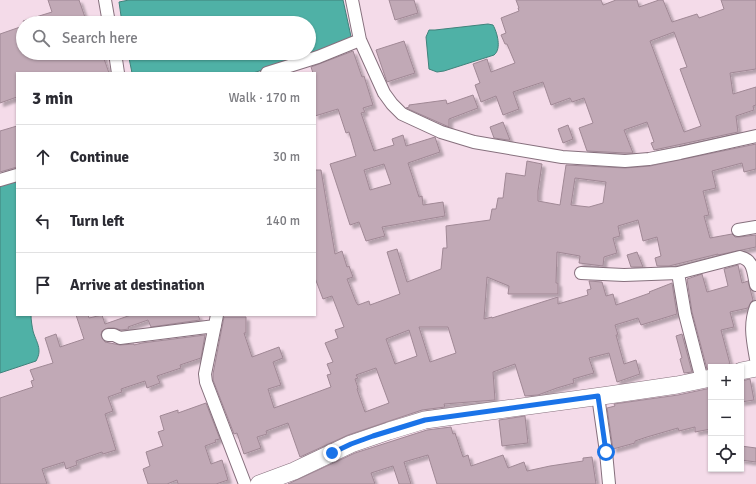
<!DOCTYPE html>
<meta charset="utf-8">
<style>
body{margin:0;font-family:Signika,sans-serif;background:#f7f7f7;color:#2b2b33}
.controls{position:absolute;right:12px;bottom:12px;display:grid;overflow:hidden;border-radius:0px;box-shadow:0 1px 3px #0004}
.controls button{width:36px;height:36px;display:grid;place-items:center;padding:0;border:0;border-bottom:1px solid #e1e1e2;background:#fff;color:#2b2b33;font:20px sans-serif}
.stop{position:absolute;width:12px;height:12px;margin:-9px;border:3px solid #1a73e8;border-radius:50%;background:#fff}
.stop.end{background:#1a73e8;border-color:#fff;box-shadow:0 1px 4px #0008}
.list{margin:0;padding:0;list-style:none}
h2{display:flex;justify-content:space-between;align-items:center;height:52px;margin:0;padding:0 16px;font-size:17px}
h2 small{font-size:13px;font-weight:400;color:#7c7c81}
.list li{display:grid;grid-template-columns:26px 1fr auto;gap:12px;align-items:center;box-sizing:border-box;height:64px;padding:0 16px;border-top:1px solid #e1e1e2}
.list b{display:block;font-size:15px;white-space:nowrap}
.list em{font-size:13px;font-style:normal;color:#7c7c81}
.icon{flex:none;width:22px;height:22px;fill:none;stroke:currentColor;stroke-width:2;stroke-linecap:round;stroke-linejoin:round}
.map{position:relative;flex:none;width:756px;height:484px;overflow:hidden}
.search{position:absolute;background:#fff;box-shadow:0 1px 3px #0004;left:16px;top:16px;width:300px;height:44px;display:flex;align-items:center;gap:10px;box-sizing:border-box;padding:0 14px;border-radius:22px;color:#7c7c81;font-size:15px}
.panel{position:absolute;background:#fff;box-shadow:0 1px 3px #0004;left:16px;top:72px;width:300px;height:244px;border-radius:0px}
.map>svg:first-child{display:block}
</style>
<div class="map">
<svg width="756" height="484" viewBox="0 0 756 484">
<defs>
<filter id="shadow"><feDropShadow dx="3.5" dy="3.5" stdDeviation="1" flood-color="#0004"/></filter>
</defs>
<rect width="100%" height="100%" fill="#f4dbe9"/>
<path fill="#4fb1a6" stroke="#40827b" d="M129 0H343L352 41 253 73H132L128 53H309V23H122L119 2Z
M488 24 493 25C497 32 502 49 494 55L444 71 437 72 429 69 426 37 429 30H435Z
M17 177V315H31C31 320 32 326 33 331 36 342 43 349 36 361L0 373V180Z"/>
<path fill="#c1a9b6" stroke="#a08895" fill-rule="evenodd" filter="url(#shadow)" d="M48 0H79L87 23H24L23 21 52 12Z
M389 0H414L418 13 395 20Z
M516 0H601L603 5 616 0H637L639 7 659 0H663L672 22 697 14 699 18 724 9 721 0H756V69L730 73 733 94 756 87V105L753 106 754 110 736 116 738 132 654 150 651 143 654 142 647 122 624 130 633 153H625L587 151 579 128 593 123 584 98 572 102 570 98 551 105 543 82 513 92 519 109 503 115 496 96 481 102 475 85 480 83 473 64 487 59 491 72 515 63 507 44H505L501 35 506 33 501 18 519 11 518 8H519ZM674 32 687 67 680 69 701 126 684 132 650 41Z
M23 26V53H48L49 57 53 55V57L65 53H102L109 73H17V97L0 103V34Z
M404 41 415 73 387 82 376 50Z
M353 51 362 77 364 76 373 105 363 108 365 112 361 113 374 151 394 145 392 139 403 135 406 146 435 137 440 152 408 163 419 197 422 196 423 205 443 202 445 216 382 227 385 236 366 241 359 222 350 225 330 164 356 156 349 132 346 133 338 109 315 116V73H313L311 67ZM384 164 391 184 370 190 364 170Z
M473 95 478 108 449 119V127L406 108 409 107V105L446 100 447 104Z
M503 122 510 140H508L494 138 490 127Z
M568 125 573 139 563 143 558 129Z
M17 126V167L0 172V131Z
M756 144V169L744 172 742 163 712 171 716 188 703 191 709 215 704 216 710 238 732 234 735 237H739L756 235V247L718 255V254L669 266H657L655 258 661 256 657 237 643 241 638 220 618 226 620 236 613 238 617 253 604 257 603 266 579 263 580 256 557 252 556 283H558V294H508L509 286 487 277 484 319 492 317V318L558 297V304L588 295 587 290 591 289 589 281 602 282 606 296 613 294 616 305 650 293 649 292 672 283 677 314 641 325 638 318 615 325 618 335H616L624 364 636 360 640 374 617 382 609 353 589 358 594 373 573 379 574 383 557 388 538 395 525 396 515 364 493 372 495 400 444 404 445 407 422 410 348 435 300 457 288 423 266 431 267 434 257 437 261 448 244 454 237 433 234 434 213 380V374L224 317H246V333H244L252 357 279 347 283 358 273 362 281 385 268 389 274 408 331 387 327 375 331 374 327 364 333 362 325 343 338 338 335 330 344 327 332 296 323 299 315 278V170H321L335 254 342 251 347 267 349 266 353 277 347 279 356 302 358 305 369 301 370 305 400 294 387 252 397 249 407 282 441 269 443 248H447L446 226 490 220 492 209H496L498 198H503L506 173 525 176 527 161 542 164 538 191V201L560 205 566 165 625 168 650 166ZM575 178 606 182 603 203 589 207 571 205ZM419 327H448L456 353 430 362ZM409 330 417 356 395 364 386 339ZM376 368 389 403 365 412 357 389 358 388 355 379 358 378 356 375Z
M637 252 643 267H631L627 255Z
M738 265 742 283 748 281 753 300 751 302 748 308 730 312 734 327 721 330 730 364 707 369 692 312 687 279 702 274 707 292 728 286 724 269Z
M76 315H88L89 318 102 315 105 324 131 315H198L200 320 151 327 148 320 128 327 129 329 121 330 114 328H108L102 331 101 335 105 342 120 345 134 344V345L142 343 205 335 201 358 180 365 181 368 157 376 160 383 147 388 145 381 121 389 122 392 108 397 113 411 105 414 116 450 103 454 102 452 76 461 77 465 66 469 64 462 42 469 47 484H0V398L33 387 31 381 34 380 30 370 53 363 45 338 56 334 60 347 84 339Z
M682 334 692 372 684 373 680 359 682 358 676 336Z
M750 379 754 400 741 402V381Z
M711 388V429L695 432V427L679 431 678 428 647 437 635 441V443L613 449 607 408 615 406 614 404 678 395Z
M206 403 220 439 215 440 216 442 205 446 211 464 222 460 228 480 216 484H178L177 480 167 484H148L143 469 150 466 146 452 163 446 158 432 164 430 160 416 178 410V413Z
M525 416 528 443 502 446 499 420Z
M451 427 453 434 455 433 463 457 468 455 471 466 503 455 508 468 524 462 527 471 550 466 583 461V458L592 457 596 484H437L428 455 404 462 411 484H399L393 466 371 473 375 484H288L355 453 427 430Z
M741 446 756 448V462L741 460Z"/>
<g fill="none" stroke-linecap="round" stroke-linejoin="round">
<g stroke="#86707d" stroke-width="14">
<path id="street" d="M105 0 109 23
M352 0 360 40 384 93 392 104 402 114 441 132 474 142 562 157 625 161 649 159 680 153 756 136
M115 53 118 73
M267 73 318 57 360 40
M0 180 17 175
M738 230 756 227
M581 273 624 275 678 273 740 257C754 260 753 272 756 285
M678 273 685 314 702 380
M756 307C749 325 753 341 756 359
M217 315 205 374 206 382 245 484
M108 335H114L120 338 215 326
M598 396 606 452 609 484"/>
</g>
<g stroke="#86707d" stroke-width="18">
<path id="secondary" d="M741 371 756 368
M259 484 294 471 351 444 389 431 425 420 609 395 677 385 711 378"/>
</g>
<use href="#street" stroke="#fff" stroke-width="12"/>
<use href="#secondary" stroke="#fff" stroke-width="17"/>
</g>
<g fill="none" stroke-linecap="round" stroke-linejoin="round">
<path stroke="#1a73e8" stroke-width="5" d="M332 453 351 444 373 436 425 420 598 396 606 452"/>
</g>
</svg>
<div class="controls">
<button>+</button>
<button>−</button>
<button><svg class="icon" aria-label="locate" viewBox="0 0 24 24"><circle cx="12" cy="12" r="6"/><path d="M12 2v4M12 18v4M2 12h4M18 12h4"/></svg></button>
</div>
<div class="stop" style="left:606px;top:452px"></div>
<div class="stop end" style="left:332px;top:453px"></div>
<div class="search"><svg class="icon" aria-label="search" viewBox="0 0 24 24"><circle cx="10" cy="10" r="6"/><path d="M15 15l6 6"/></svg>Search here</div>
<section class="panel">
<h2>3 min<small>Walk · 170 m</small></h2>
<ul class="list">
<li><svg class="icon" aria-label="ahead" viewBox="0 0 24 24"><path d="M12 20V5M6 11l6-6 6 6"/></svg><div><b>Continue</b></div><em>30 m</em></li>
<li><svg class="icon" aria-label="left" viewBox="0 0 24 24"><path d="M17 20v-9H6M10 6l-5 5 5 5"/></svg><div><b>Turn left</b></div><em>140 m</em></li>
<li><svg class="icon" aria-label="arrive" viewBox="0 0 24 24"><path d="M6 21V4h12l-3 4 3 4H6"/></svg><div><b>Arrive at destination</b></div></li>
</ul>
</section>
</div>
